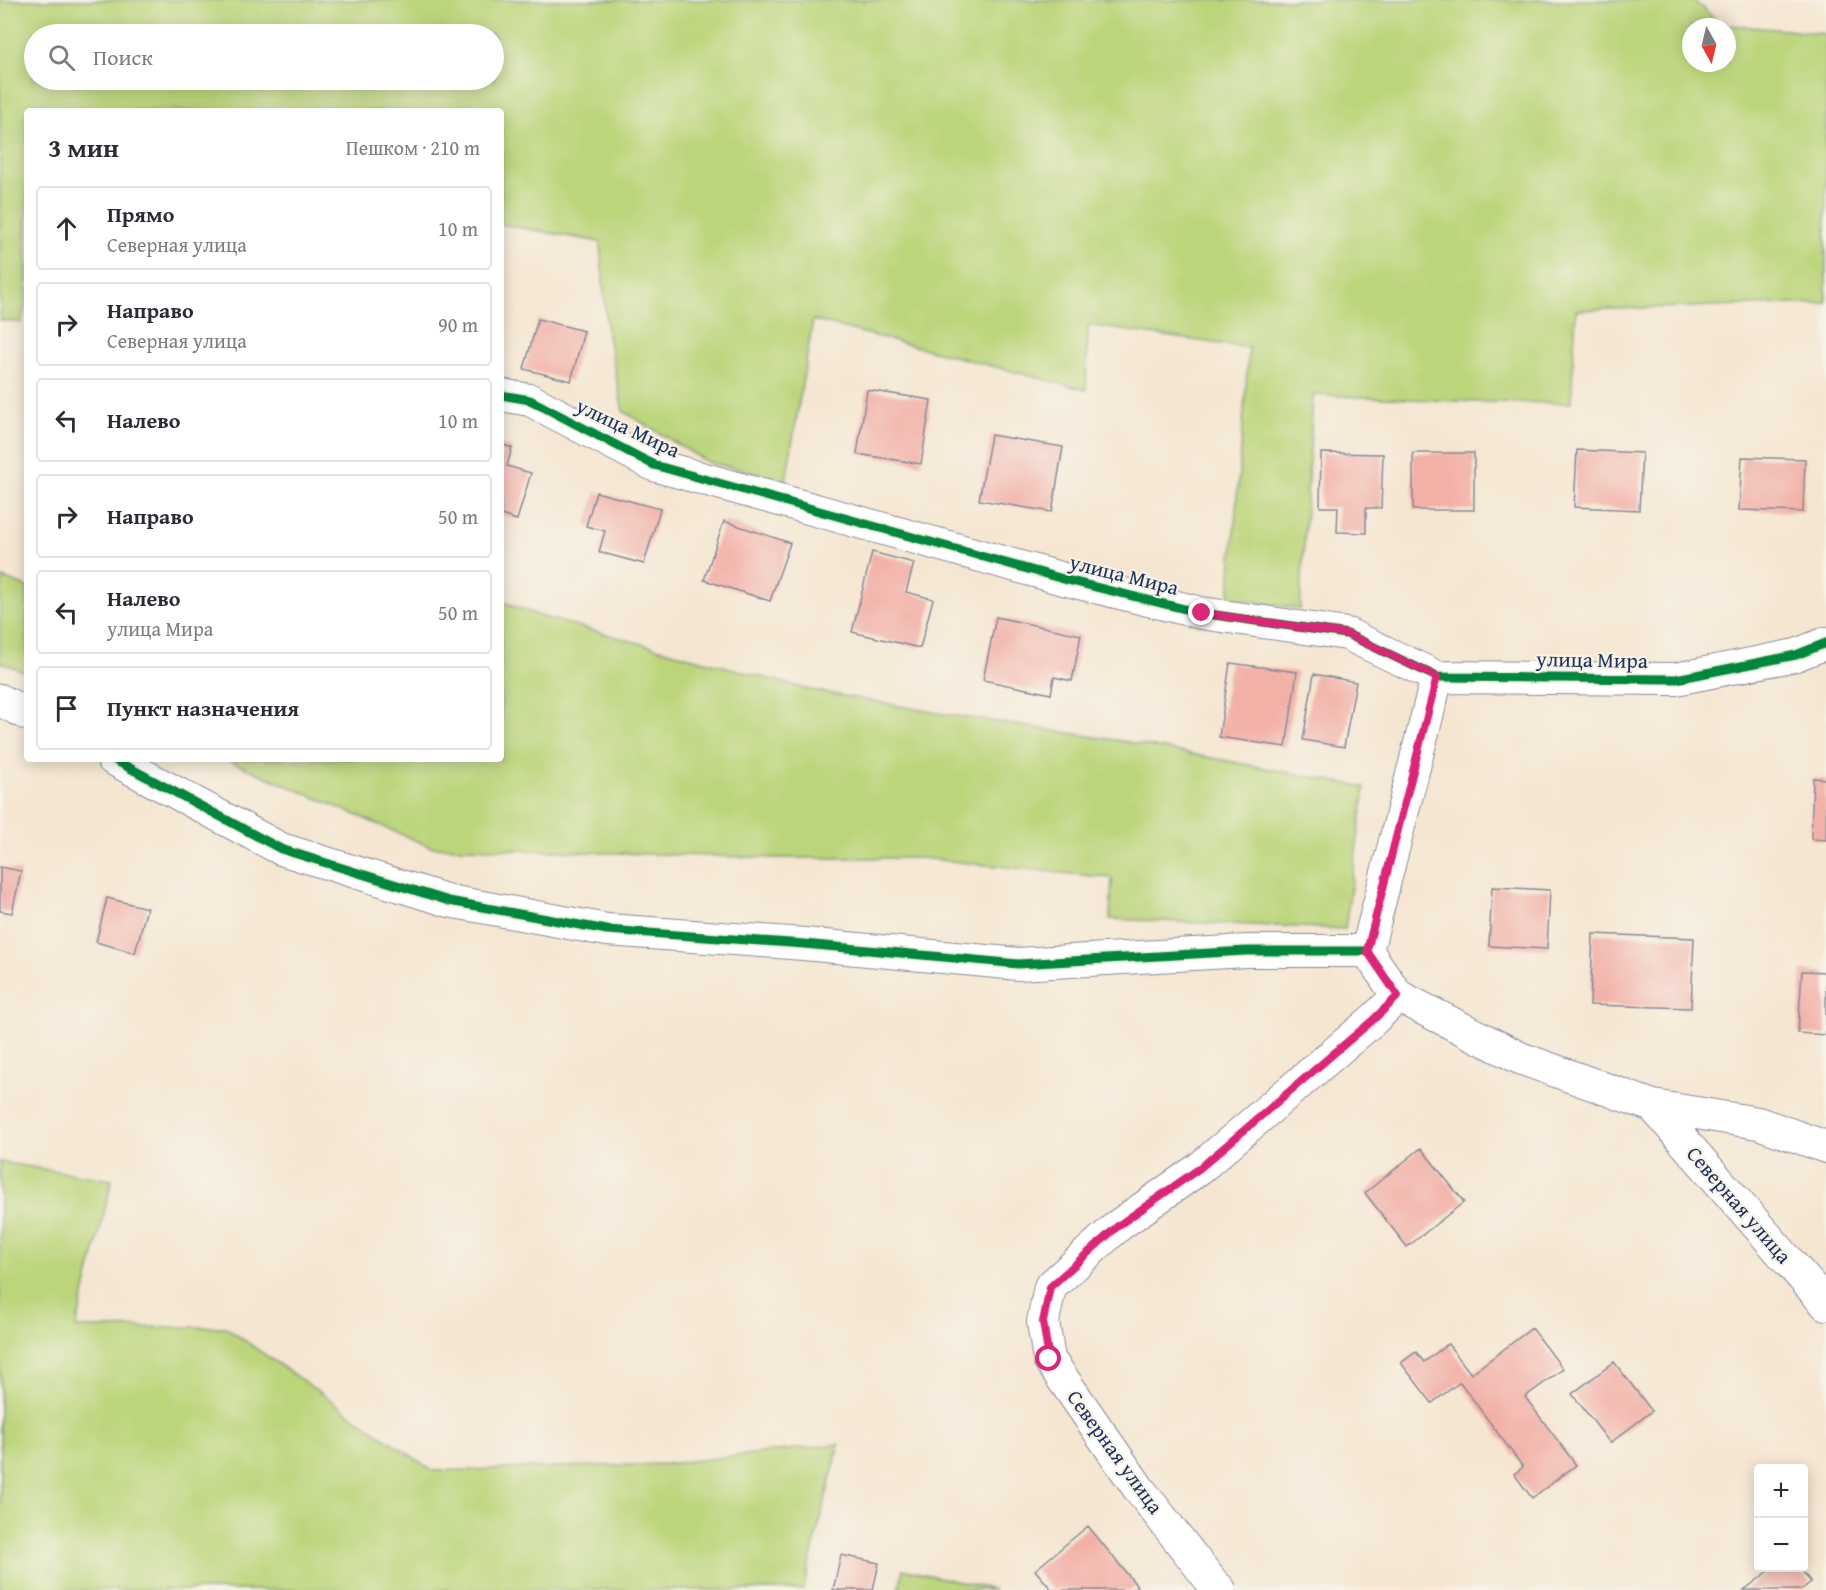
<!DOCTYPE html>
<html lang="ru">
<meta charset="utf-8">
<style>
body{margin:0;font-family:"Gentium Book Plus",serif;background:#f2f2f3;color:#2b2b33}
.controls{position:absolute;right:18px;bottom:18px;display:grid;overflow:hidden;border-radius:6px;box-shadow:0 3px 15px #0003}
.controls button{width:54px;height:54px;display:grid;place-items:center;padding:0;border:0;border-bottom:2px solid #e1e1e2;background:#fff;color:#2b2b33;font:30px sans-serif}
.compass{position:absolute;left:1682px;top:18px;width:54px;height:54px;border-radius:50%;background:#fff;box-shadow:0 3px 15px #0003;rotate:172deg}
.stop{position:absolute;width:18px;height:18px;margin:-14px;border:4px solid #db2777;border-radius:50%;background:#fff}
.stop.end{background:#db2777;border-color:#fff;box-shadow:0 2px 6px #0008}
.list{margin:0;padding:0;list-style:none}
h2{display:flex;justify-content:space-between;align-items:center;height:78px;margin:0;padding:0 24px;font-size:26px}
h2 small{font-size:20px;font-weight:400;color:#7c7c81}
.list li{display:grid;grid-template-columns:39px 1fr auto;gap:18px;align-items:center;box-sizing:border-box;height:84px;margin:0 12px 12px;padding:0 12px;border:2px solid #e1e1e2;border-radius:6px}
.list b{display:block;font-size:22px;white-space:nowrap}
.list p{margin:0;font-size:20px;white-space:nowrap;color:#7c7c81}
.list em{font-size:20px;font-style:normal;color:#7c7c81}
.icon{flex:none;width:33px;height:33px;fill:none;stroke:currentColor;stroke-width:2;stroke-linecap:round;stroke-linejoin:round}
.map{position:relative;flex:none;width:1826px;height:1590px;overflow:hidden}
.search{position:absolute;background:#fff;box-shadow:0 3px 15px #0003;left:24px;top:24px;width:480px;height:66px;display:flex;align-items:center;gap:15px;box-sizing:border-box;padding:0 21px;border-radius:33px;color:#7c7c81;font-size:22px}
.panel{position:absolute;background:#fff;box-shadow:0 3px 15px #0003;left:24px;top:108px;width:480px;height:654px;border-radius:6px}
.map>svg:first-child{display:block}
</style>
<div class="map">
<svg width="1826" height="1590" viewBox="0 0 1826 1590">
<rect width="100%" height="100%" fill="#f7f3e8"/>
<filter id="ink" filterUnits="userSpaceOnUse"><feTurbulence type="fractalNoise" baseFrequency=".0167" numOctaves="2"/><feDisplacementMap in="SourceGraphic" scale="12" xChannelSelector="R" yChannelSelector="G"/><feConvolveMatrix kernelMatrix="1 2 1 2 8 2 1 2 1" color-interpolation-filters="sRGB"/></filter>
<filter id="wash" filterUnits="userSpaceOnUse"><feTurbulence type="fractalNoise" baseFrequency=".008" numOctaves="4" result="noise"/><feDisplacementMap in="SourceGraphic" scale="24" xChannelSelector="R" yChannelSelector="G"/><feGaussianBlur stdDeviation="1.35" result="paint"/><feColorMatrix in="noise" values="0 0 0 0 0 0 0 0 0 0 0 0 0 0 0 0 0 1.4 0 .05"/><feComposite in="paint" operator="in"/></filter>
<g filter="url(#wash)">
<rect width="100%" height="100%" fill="#f5e6d1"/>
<path fill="#bbd57a" stroke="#6b826c" stroke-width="1.5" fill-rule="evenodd" d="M0 0H1693L1721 24 1826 34V303L1576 310 1571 403 1483 402 1313 395 1300 609 1229 597 1249 348 1088 325 1086 390 813 320 786 480 707 462 623 411 607 330 600 242 501 224V111H27V297L21 323 0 320ZM1691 27H1727V63H1691ZM494 34V80H34V34Z
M3 578 27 587V673L0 662V596Z
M501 601 540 616 810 690 950 715 1122 741 1365 787 1345 929 1110 919 1112 878 921 858H777L431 847 225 759H501Z
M0 1162 112 1180 76 1328 225 1327 433 1471 666 1464 839 1444 803 1590H0Z
M903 1569 995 1590H899Z"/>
<g id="blocks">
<path fill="#f2b0a7" d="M538 319 584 331 571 381 524 369Z
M867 390 931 400 921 464 857 454Z
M991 435 1063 447 1052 512 979 500Z
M501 444 512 448 507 466 531 473 517 520 501 515Z
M1577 450 1642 453 1639 510 1574 507Z
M1321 453 1383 454 1381 508H1366V533L1337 532 1338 507H1320Z
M1413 453H1474V510H1413Z
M1742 457 1805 459 1803 512 1739 510Z
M596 492 660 509 644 564 599 552 605 531 586 526Z
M724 521 790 543 770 601 704 580Z
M872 552 914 563 906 592 933 599 920 648 852 632Z
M996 617 1081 635 1072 681 1054 677 1051 694 983 680Z
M1230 663 1297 672 1286 747 1219 737Z
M1314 674 1356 682 1344 747 1303 740Z
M1813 778 1826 779V840L1811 839Z
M0 867 21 871 12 913 0 911Z
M1492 887 1550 890 1547 949 1489 946Z
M107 898 147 908 135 953 96 942Z
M1593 934 1694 938 1691 1008 1590 1005Z
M1802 971 1826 972V1035L1798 1033Z
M1421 1148 1464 1202 1407 1247 1365 1193Z
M1532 1328 1563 1369 1525 1397 1576 1465 1532 1498 1514 1474 1523 1467 1460 1382 1432 1403 1401 1363 1416 1352 1424 1362 1448 1344 1471 1374Z
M1614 1362 1652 1411 1610 1443 1572 1394Z
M1088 1526 1137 1586 1132 1590H1052L1035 1570Z
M841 1555 879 1563 873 1590H833Z
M1773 1568H1799L1811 1582 1801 1590H1744Z"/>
</g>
</g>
<g filter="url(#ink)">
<use href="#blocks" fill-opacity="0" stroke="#888a98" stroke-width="1.5"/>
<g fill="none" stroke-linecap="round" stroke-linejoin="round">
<g stroke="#888a98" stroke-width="34">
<path id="minor" d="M501 395 530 400 654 465 1067 580 1201 613 1347 634 1437 677 1676 679 1796 655 1826 643
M1437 677 1367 951 1398 996 1520 1058 1653 1106 1758 1123 1826 1147
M0 700 27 714
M113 759 281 849 449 901 607 930 804 944 1018 964 1246 951H1367
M1653 1106 1826 1304
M1220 1590 1212 1582 1139 1489 1049 1359 1043 1322 1050 1287 1119 1225 1200 1168 1373 1020 1398 996"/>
</g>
<use href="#minor" stroke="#fff" stroke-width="32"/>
<g stroke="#f7f3e8" stroke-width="13">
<path id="cycleway" d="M501 395 530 400 654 465 1067 580 1201 613 1347 634 1437 677 1676 679 1796 655 1826 643
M113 759 281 849 449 901 607 930 804 944 1018 964 1246 951H1367"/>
</g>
<use href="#cycleway" stroke="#00873e" stroke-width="9"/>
</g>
</g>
<g fill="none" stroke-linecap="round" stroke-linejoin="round" filter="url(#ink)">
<path stroke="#db2777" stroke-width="8" d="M1049 1359 1043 1322 1050 1287 1119 1225 1200 1168 1373 1020 1398 996 1367 951 1437 677 1347 634 1202 613"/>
</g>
<g text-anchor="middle" stroke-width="4.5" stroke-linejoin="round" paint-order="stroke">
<g font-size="21" fill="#1b2f5e" stroke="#f7f3e8">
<text transform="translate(628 428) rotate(25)" y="7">улица Мира</text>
<text transform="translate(1124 575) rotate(14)" y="7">улица Мира</text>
<text transform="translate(1592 660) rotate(1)" y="7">улица Мира</text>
<text transform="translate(1739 1205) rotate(49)" y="7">Северная улица</text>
<text transform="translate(1115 1452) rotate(54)" y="7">Северная улица</text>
</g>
</g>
</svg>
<div class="controls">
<button>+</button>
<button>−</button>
</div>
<svg class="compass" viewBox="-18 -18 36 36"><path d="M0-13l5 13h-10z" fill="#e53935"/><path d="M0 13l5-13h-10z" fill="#7c7c81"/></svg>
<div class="stop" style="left:1049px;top:1359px"></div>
<div class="stop end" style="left:1202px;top:613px"></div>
<div class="search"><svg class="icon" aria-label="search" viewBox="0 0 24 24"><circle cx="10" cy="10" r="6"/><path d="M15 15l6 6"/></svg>Поиск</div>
<section class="panel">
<h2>3 мин<small>Пешком · 210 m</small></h2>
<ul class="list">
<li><svg class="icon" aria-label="ahead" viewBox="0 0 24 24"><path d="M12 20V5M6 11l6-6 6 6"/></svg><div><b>Прямо</b><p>Северная улица</p></div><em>10 m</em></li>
<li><svg class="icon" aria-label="right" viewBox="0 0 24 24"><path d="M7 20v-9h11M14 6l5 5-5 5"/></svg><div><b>Направо</b><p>Северная улица</p></div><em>90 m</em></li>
<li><svg class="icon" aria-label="left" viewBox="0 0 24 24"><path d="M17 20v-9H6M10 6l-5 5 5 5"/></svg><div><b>Налево</b></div><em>10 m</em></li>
<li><svg class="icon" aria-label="right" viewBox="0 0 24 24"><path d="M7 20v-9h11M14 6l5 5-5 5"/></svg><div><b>Направо</b></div><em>50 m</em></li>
<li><svg class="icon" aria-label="left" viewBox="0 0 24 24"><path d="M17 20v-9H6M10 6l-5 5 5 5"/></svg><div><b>Налево</b><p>улица Мира</p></div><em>50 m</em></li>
<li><svg class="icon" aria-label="arrive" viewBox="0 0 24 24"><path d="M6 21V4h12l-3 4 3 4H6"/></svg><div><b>Пункт назначения</b></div></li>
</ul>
</section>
</div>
